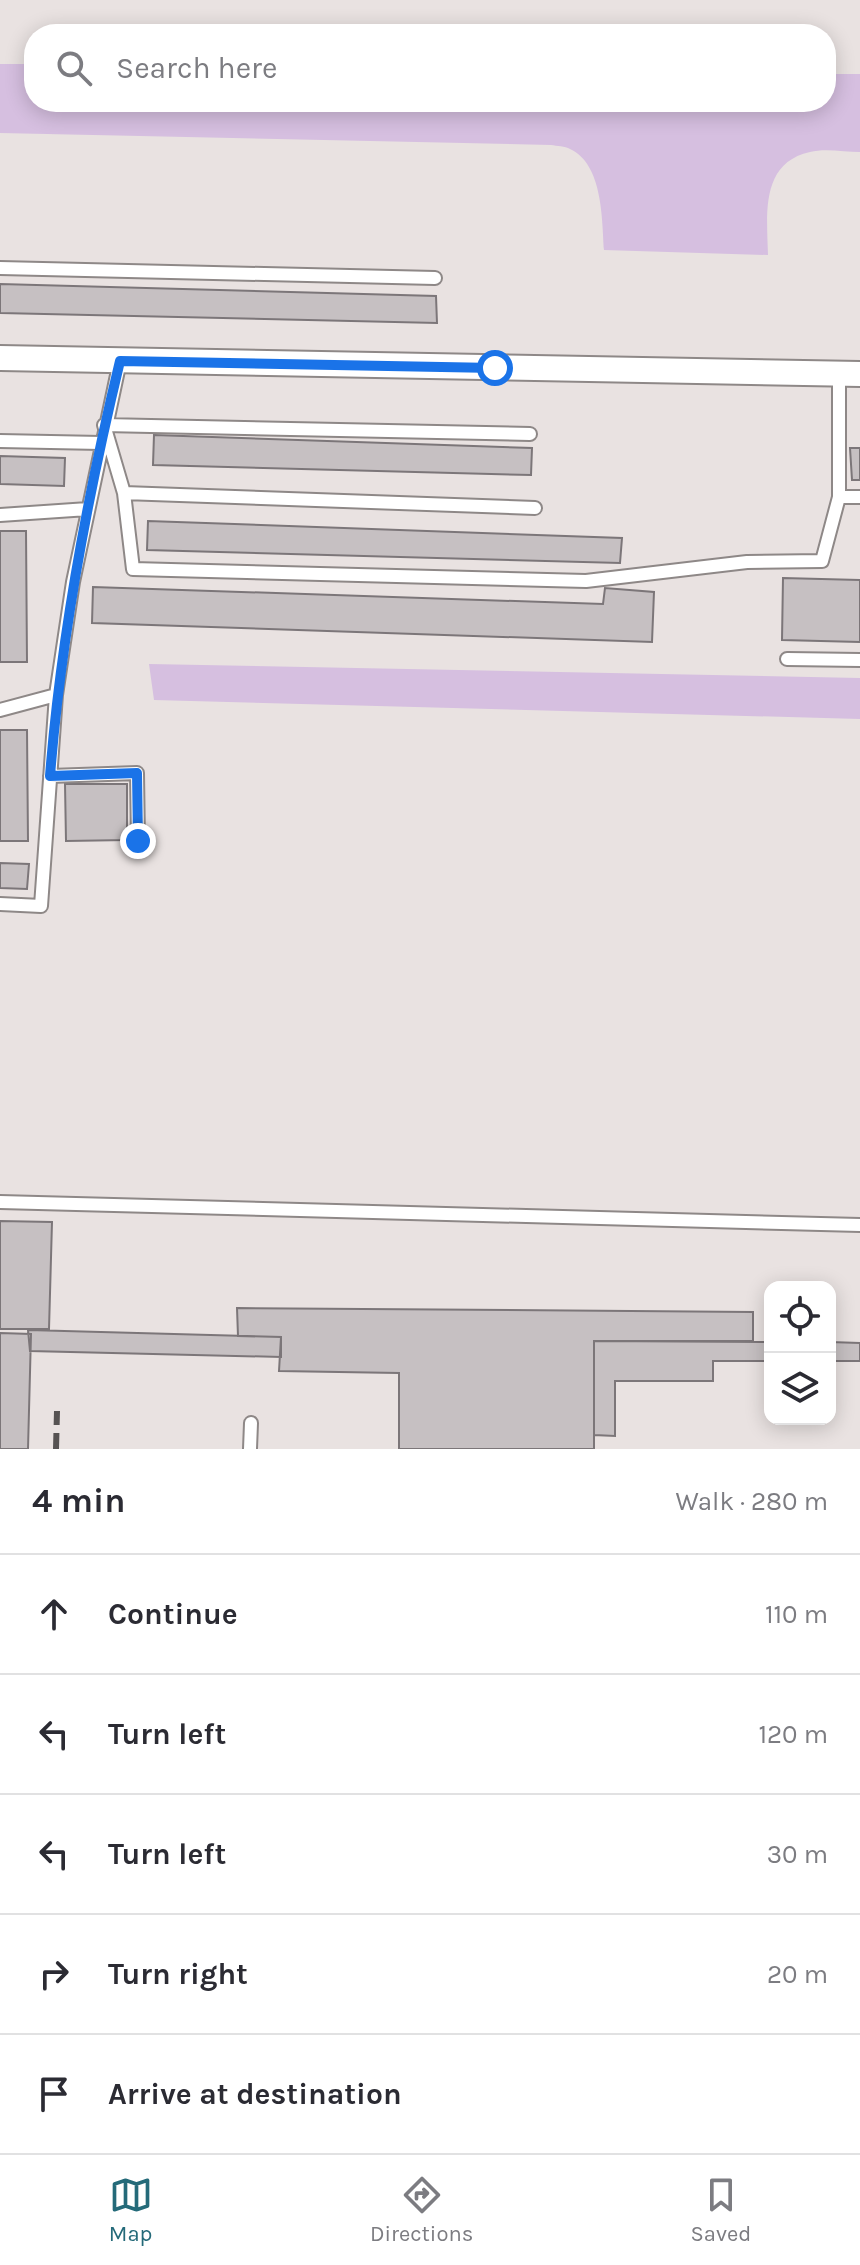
<!DOCTYPE html>
<meta charset="utf-8">
<style>
body{margin:0;font-family:Karla,sans-serif;background:#f2f2f3;color:#2b2b33}
.controls{position:absolute;right:24px;bottom:24px;display:grid;overflow:hidden;border-radius:16px;box-shadow:0 4px 20px #0003}
.controls button{width:72px;height:72px;display:grid;place-items:center;padding:0;border:0;border-bottom:2px solid #e1e1e2;background:#fff;color:#2b2b33;font:40px sans-serif}
.stop{position:absolute;width:24px;height:24px;margin:-18px;border:6px solid #1a73e8;border-radius:50%;background:#fff}
.stop.end{background:#1a73e8;border-color:#fff;box-shadow:0 2px 8px #0008}
.list{margin:0;padding:0;list-style:none}
h2{display:flex;justify-content:space-between;align-items:center;height:104px;margin:0;padding:0 32px;font-size:34px}
h2 small{font-size:26px;font-weight:400;color:#7c7c81}
.list li{display:grid;grid-template-columns:52px 1fr auto;gap:24px;align-items:center;box-sizing:border-box;height:120px;padding:0 32px;border-top:2px solid #e1e1e2}
.list b{display:block;font-size:30px;white-space:nowrap}
.list em{font-size:26px;font-style:normal;color:#7c7c81}
.icon{flex:none;width:44px;height:44px;fill:none;stroke:currentColor;stroke-width:2;stroke-linecap:round;stroke-linejoin:round}
.map{position:relative;flex:none;width:860px;height:1449px;overflow:hidden}
.search{position:absolute;background:#fff;box-shadow:0 4px 20px #0003;left:24px;right:24px;top:24px;height:88px;display:flex;align-items:center;gap:20px;box-sizing:border-box;padding:0 28px;border-radius:32px;color:#7c7c81;font-size:30px}
.sheet{height:704px;background:#fff}
nav{display:flex;justify-content:space-around;align-items:center;box-sizing:border-box;height:112px;border-top:2px solid #e1e1e2;background:#fff;font-size:22px;color:#7c7c81}
nav a{display:grid;justify-items:center;gap:4px}
nav .on{color:#246a79}
.map>svg:first-child{display:block}
</style>
<div class="map">
<svg width="860" height="1449" viewBox="0 0 860 1449">
<rect width="100%" height="100%" fill="#e9e2e1"/>
<path fill="#d6bfe0" d="M0 64H34V102H826V74H860V152C845 152 825 148 810 152 760 163 767 215 768 255L604 250C602 220 603 164 570 149 565 146 557 146 551 145L0 133Z
M149 664 860 678V719L154 700Z"/>
<path fill="#c6c0c2" stroke="#7c7679" stroke-width="2" d="M0 284 436 296 437 323 0 313Z
M154 435 532 448 531 475 153 465Z
M850 448H860V480H852Z
M0 456 65 458 64 486 0 484Z
M148 521 622 538 620 563 147 550Z
M0 531H26L27 662H0Z
M783 578 860 580V642L782 640Z
M93 587 603 604 605 588 654 592 652 642 92 623Z
M0 730H27L28 841H0Z
M65 784H127V840L66 841Z
M0 863 29 864 27 889 0 888Z
M0 1221 52 1222 49 1329H0Z
M237 1308 753 1312V1341H594V1449H399V1373L279 1371 281 1337 238 1336Z
M28 1330 281 1337V1357L30 1351Z
M0 1333 31 1334 28 1449H0Z
M594 1341 770 1342V1361H713V1381H615V1436L594 1435Z
M830 1342 860 1343V1361H830Z"/>
<g fill="none" stroke-linecap="round" stroke-linejoin="round">
<g stroke="#8e8887" stroke-width="16">
<path id="service" d="M0 268 435 278
M530 434 104 425 124 493 133 569 586 581 747 562 822 561 839 497H860
M0 441 101 443
M124 493 535 508
M839 497V374
M0 515 88 509
M787 659 860 660
M56 695 73 582 120 361
M0 710 56 695 41 906 0 904
M50 776 137 773 138 841
M0 1202 860 1225
M250 1449 251 1423"/>
</g>
<g stroke="#8e8887" stroke-width="28">
<path id="minor" d="M0 358 860 374"/>
</g>
<use href="#service" stroke="#fff" stroke-width="12"/>
<use href="#minor" stroke="#fff" stroke-width="24"/>
<path stroke="#565252" stroke-width="6" stroke-dasharray="16 8" stroke-linecap="butt" d="M56 1449 57 1411"/>
</g>
<g fill="none" stroke-linecap="round" stroke-linejoin="round">
<path stroke="#1a73e8" stroke-width="10" d="M138 841 137 773 50 776C61 636 87 498 120 361L495 368"/>
</g>
</svg>
<div class="controls">
<button><svg class="icon" aria-label="locate" viewBox="0 0 24 24"><circle cx="12" cy="12" r="6"/><path d="M12 2v4M12 18v4M2 12h4M18 12h4"/></svg></button>
<button><svg class="icon" aria-label="layers" viewBox="0 0 24 24"><path d="M12 4l9 5-9 5-9-5zM3 14l9 5 9-5"/></svg></button>
</div>
<div class="stop" style="left:495px;top:368px"></div>
<div class="stop end" style="left:138px;top:841px"></div>
<div class="search"><svg class="icon" aria-label="search" viewBox="0 0 24 24"><circle cx="10" cy="10" r="6"/><path d="M15 15l6 6"/></svg>Search here</div>
</div>
<section class="sheet">
<h2>4 min<small>Walk · 280 m</small></h2>
<ul class="list">
<li><svg class="icon" aria-label="ahead" viewBox="0 0 24 24"><path d="M12 20V5M6 11l6-6 6 6"/></svg><div><b>Continue</b></div><em>110 m</em></li>
<li><svg class="icon" aria-label="left" viewBox="0 0 24 24"><path d="M17 20v-9H6M10 6l-5 5 5 5"/></svg><div><b>Turn left</b></div><em>120 m</em></li>
<li><svg class="icon" aria-label="left" viewBox="0 0 24 24"><path d="M17 20v-9H6M10 6l-5 5 5 5"/></svg><div><b>Turn left</b></div><em>30 m</em></li>
<li><svg class="icon" aria-label="right" viewBox="0 0 24 24"><path d="M7 20v-9h11M14 6l5 5-5 5"/></svg><div><b>Turn right</b></div><em>20 m</em></li>
<li><svg class="icon" aria-label="arrive" viewBox="0 0 24 24"><path d="M6 21V4h12l-3 4 3 4H6"/></svg><div><b>Arrive at destination</b></div></li>
</ul>
</section>
<nav>
<a class="on"><svg class="icon" aria-label="map" viewBox="0 0 24 24"><path d="M3 6l6-2 6 2 6-2v14l-6 2-6-2-6 2zM9 4v14M15 6v14"/></svg>Map</a>
<a><svg class="icon" aria-label="directions" viewBox="0 0 24 24"><path d="M12 3l9 9-9 9-9-9zM9 14v-3h6M13 9l2 2-2 2"/></svg>Directions</a>
<a><svg class="icon" aria-label="saved" viewBox="0 0 24 24"><path d="M7 4h10v16l-5-4-5 4z"/></svg>Saved</a>
</nav>
